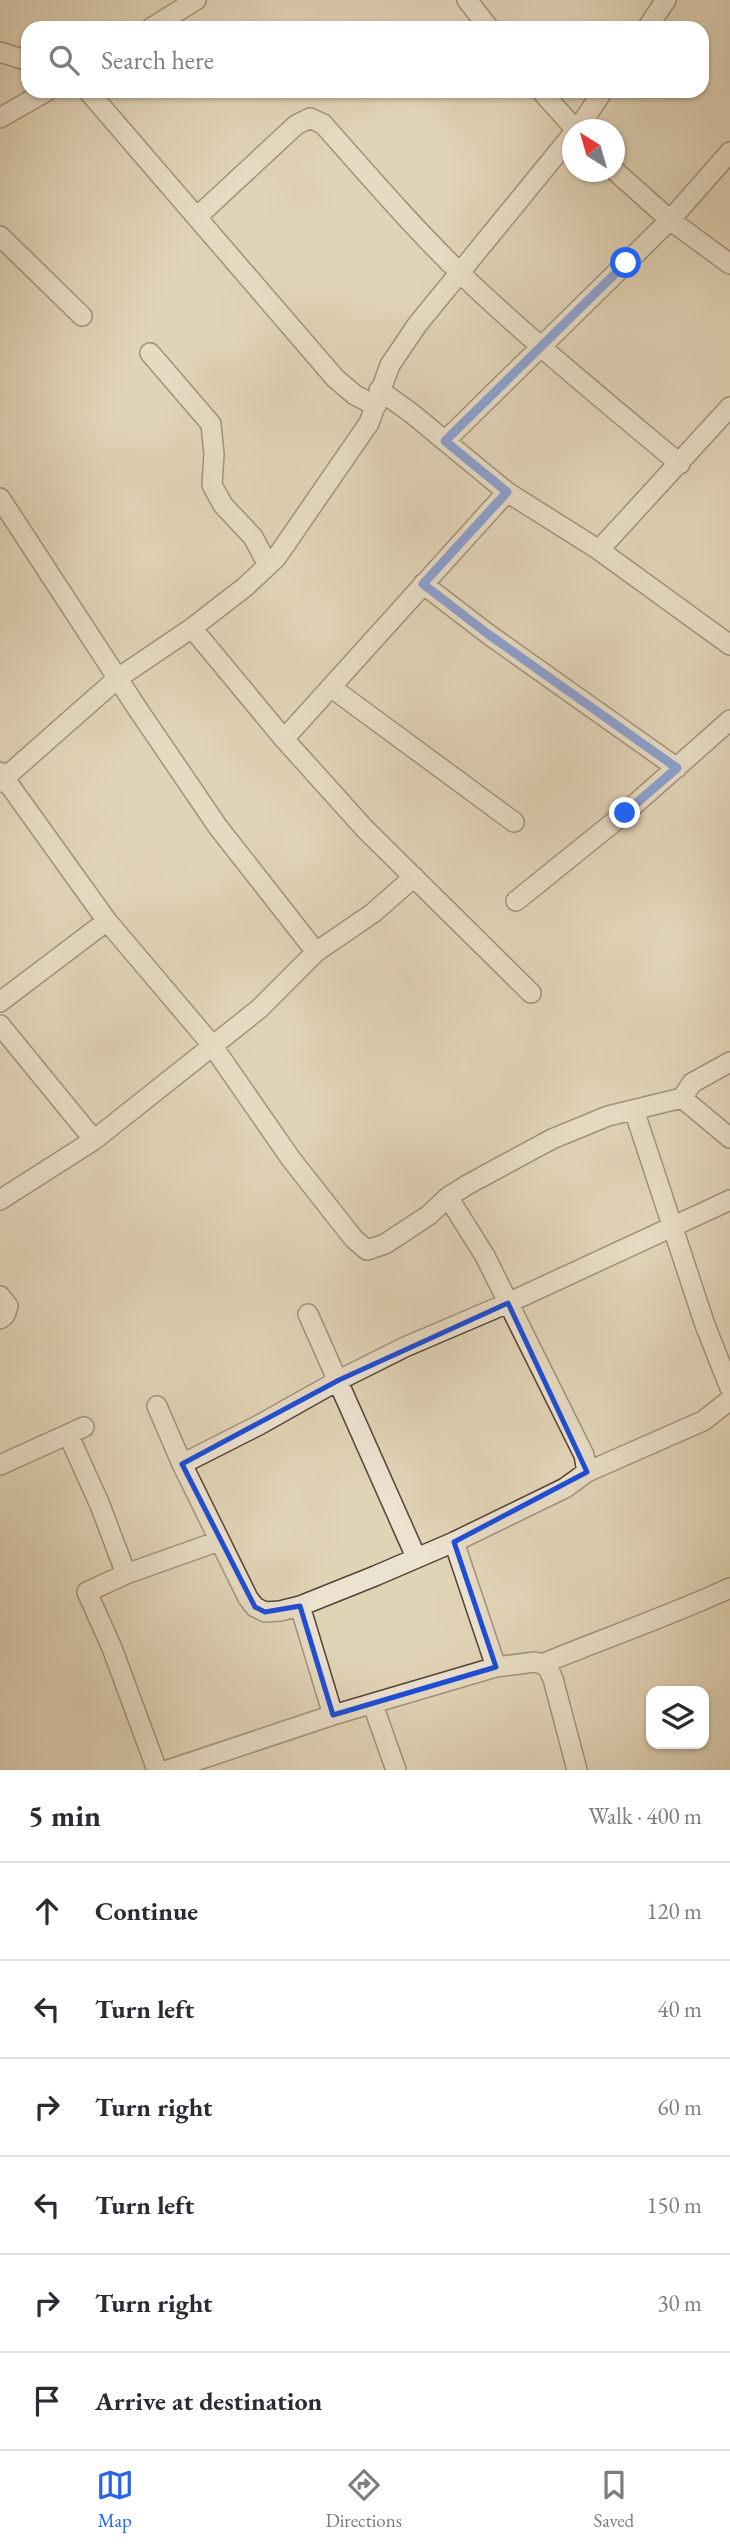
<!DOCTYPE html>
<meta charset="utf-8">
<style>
body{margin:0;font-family:"EB Garamond",serif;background:#f2f2f3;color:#2b2b33}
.controls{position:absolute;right:21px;bottom:21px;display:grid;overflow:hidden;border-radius:14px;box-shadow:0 2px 5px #0004}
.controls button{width:63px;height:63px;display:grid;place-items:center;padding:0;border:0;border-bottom:2px solid #e1e1e2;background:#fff;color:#2b2b33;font:35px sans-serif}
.compass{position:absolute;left:562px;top:119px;width:63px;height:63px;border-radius:50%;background:#fff;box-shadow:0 2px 5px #0004;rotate:323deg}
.stop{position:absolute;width:21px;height:21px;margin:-16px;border:5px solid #2563eb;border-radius:50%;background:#fff}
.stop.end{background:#2563eb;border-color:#fff;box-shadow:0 2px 7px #0008}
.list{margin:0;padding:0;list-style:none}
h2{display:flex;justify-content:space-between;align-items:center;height:91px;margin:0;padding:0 28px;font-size:30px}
h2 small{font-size:23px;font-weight:400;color:#7c7c81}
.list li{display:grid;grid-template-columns:46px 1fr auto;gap:21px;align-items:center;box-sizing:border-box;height:98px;padding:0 28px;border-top:2px solid #e1e1e2}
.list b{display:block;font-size:26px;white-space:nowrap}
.list em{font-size:23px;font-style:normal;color:#7c7c81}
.icon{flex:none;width:38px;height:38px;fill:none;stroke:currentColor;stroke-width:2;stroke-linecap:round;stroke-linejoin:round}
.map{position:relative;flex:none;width:730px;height:1770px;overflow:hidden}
.search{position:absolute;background:#fff;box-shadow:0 2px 5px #0004;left:21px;right:21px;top:21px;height:77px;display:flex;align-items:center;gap:18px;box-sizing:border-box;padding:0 24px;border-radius:21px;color:#7c7c81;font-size:26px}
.sheet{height:679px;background:#fff}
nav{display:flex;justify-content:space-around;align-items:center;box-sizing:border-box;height:98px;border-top:2px solid #e1e1e2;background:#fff;font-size:19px;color:#7c7c81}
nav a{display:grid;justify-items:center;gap:4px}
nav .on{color:#2563eb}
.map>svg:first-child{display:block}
</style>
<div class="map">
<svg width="730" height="1770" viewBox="0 0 730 1770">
<rect width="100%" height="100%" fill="#e1d3b6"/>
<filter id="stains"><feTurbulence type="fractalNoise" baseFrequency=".00286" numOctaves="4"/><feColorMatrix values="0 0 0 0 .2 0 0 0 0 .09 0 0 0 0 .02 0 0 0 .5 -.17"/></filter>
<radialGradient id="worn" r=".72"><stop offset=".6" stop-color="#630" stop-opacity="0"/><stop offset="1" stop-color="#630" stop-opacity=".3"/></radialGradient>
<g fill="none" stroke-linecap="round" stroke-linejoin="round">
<g stroke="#544336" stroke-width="22">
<path id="minor" d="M467 0 489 28
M151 28 196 0
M647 28 666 0
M0 52 28 61
M88 91 335 378 355 395 376 406
M541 91 576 130
M0 118 47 91
M577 130 603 91
M614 170 670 220 730 264
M198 216 296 125 310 118 323 124C368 175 413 227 461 274 531 341 606 402 680 464
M0 236 82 316
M150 353 211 424 214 454 212 485 223 505 253 537 268 565
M379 390 410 412 507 492 599 550 730 645
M445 441 670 220 730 152
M0 498 137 708 218 827 316 952
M599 550 730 407
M423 584 488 634 677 768
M192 628 284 739 365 829 531 993
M332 688 514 822
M284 739 507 492
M0 772 107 921 212 1045 291 1159 354 1239 367 1250 385 1244 429 1215 448 1197 467 1185 552 1139 608 1116 682 1098 692 1083 730 1062
M0 782 118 678 192 628 245 587 276 558 369 423 390 365 417 325 572 135
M516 901 625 813 730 720
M0 1002 107 921
M0 1025 94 1140
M682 1098 730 1138
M634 1110 705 1325 730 1388
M448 1197 485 1256 584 1455 587 1472
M0 1200 94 1140 259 1009 316 952 373 913 414 877
M0 1296 8 1306 5 1315 0 1319
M308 1314 416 1557
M157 1406 182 1464 248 1598 255 1607 265 1612 280 1611 300 1606 375 1576 454 1542 565 1488 587 1472 703 1421 730 1400
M68 1434 100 1505 126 1574
M182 1464 259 1425 339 1380 405 1347 508 1303 730 1200
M0 1465 84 1427
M454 1542 496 1667
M300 1606 333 1715
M542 1664 548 1668 553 1679 577 1770
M373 1705 396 1770
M157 1770 112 1648 87 1592 126 1574 219 1541
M168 1770 333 1715 496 1667 535 1662 542 1664C605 1638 669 1616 730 1588"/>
</g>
<use href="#minor" stroke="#ece2d0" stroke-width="19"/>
</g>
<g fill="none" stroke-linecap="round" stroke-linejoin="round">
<path stroke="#2563eb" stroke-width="9" d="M625 813 677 768 488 634 423 584 507 492 445 441 626 263"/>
</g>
<path d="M0 0H730V1770H0ZM508 1303 587 1472 454 1542 496 1667 333 1715 300 1606 265 1612 255 1607 182 1464 339 1380Z" fill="#e1d3b6" fill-opacity=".55" fill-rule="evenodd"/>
<path fill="none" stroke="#1d4ed8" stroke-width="5" stroke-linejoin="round" d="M508 1303 587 1472 454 1542 496 1667 333 1715 300 1606 265 1612 255 1607 182 1464 339 1380Z"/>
<rect width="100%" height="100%" filter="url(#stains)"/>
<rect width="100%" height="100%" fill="url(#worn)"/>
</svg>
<div class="controls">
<button><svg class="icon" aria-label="layers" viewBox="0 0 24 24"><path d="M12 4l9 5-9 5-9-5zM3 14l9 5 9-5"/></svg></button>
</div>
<svg class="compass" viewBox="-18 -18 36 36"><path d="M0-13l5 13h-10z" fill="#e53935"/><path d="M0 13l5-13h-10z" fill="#7c7c81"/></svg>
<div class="stop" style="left:626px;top:263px"></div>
<div class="stop end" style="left:625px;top:813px"></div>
<div class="search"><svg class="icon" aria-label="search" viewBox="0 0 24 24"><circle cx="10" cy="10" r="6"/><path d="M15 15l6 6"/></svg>Search here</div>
</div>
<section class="sheet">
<h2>5 min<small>Walk · 400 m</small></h2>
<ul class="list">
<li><svg class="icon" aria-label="ahead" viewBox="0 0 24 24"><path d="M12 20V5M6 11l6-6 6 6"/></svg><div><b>Continue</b></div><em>120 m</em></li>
<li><svg class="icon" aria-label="left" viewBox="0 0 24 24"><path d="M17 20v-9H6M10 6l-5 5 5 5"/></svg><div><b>Turn left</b></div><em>40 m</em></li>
<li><svg class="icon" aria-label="right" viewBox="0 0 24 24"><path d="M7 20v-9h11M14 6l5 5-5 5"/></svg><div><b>Turn right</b></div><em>60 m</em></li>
<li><svg class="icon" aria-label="left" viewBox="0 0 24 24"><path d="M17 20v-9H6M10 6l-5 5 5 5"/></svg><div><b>Turn left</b></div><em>150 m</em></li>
<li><svg class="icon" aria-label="right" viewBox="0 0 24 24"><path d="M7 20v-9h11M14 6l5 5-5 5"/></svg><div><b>Turn right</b></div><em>30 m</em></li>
<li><svg class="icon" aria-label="arrive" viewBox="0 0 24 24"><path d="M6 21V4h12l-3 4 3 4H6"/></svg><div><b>Arrive at destination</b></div></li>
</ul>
</section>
<nav>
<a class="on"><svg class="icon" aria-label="map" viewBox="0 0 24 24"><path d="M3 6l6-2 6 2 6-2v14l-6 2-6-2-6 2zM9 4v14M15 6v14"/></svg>Map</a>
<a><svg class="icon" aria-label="directions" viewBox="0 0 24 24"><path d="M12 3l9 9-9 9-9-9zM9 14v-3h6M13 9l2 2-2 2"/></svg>Directions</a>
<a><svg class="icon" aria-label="saved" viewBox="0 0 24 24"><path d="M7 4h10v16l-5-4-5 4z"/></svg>Saved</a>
</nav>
